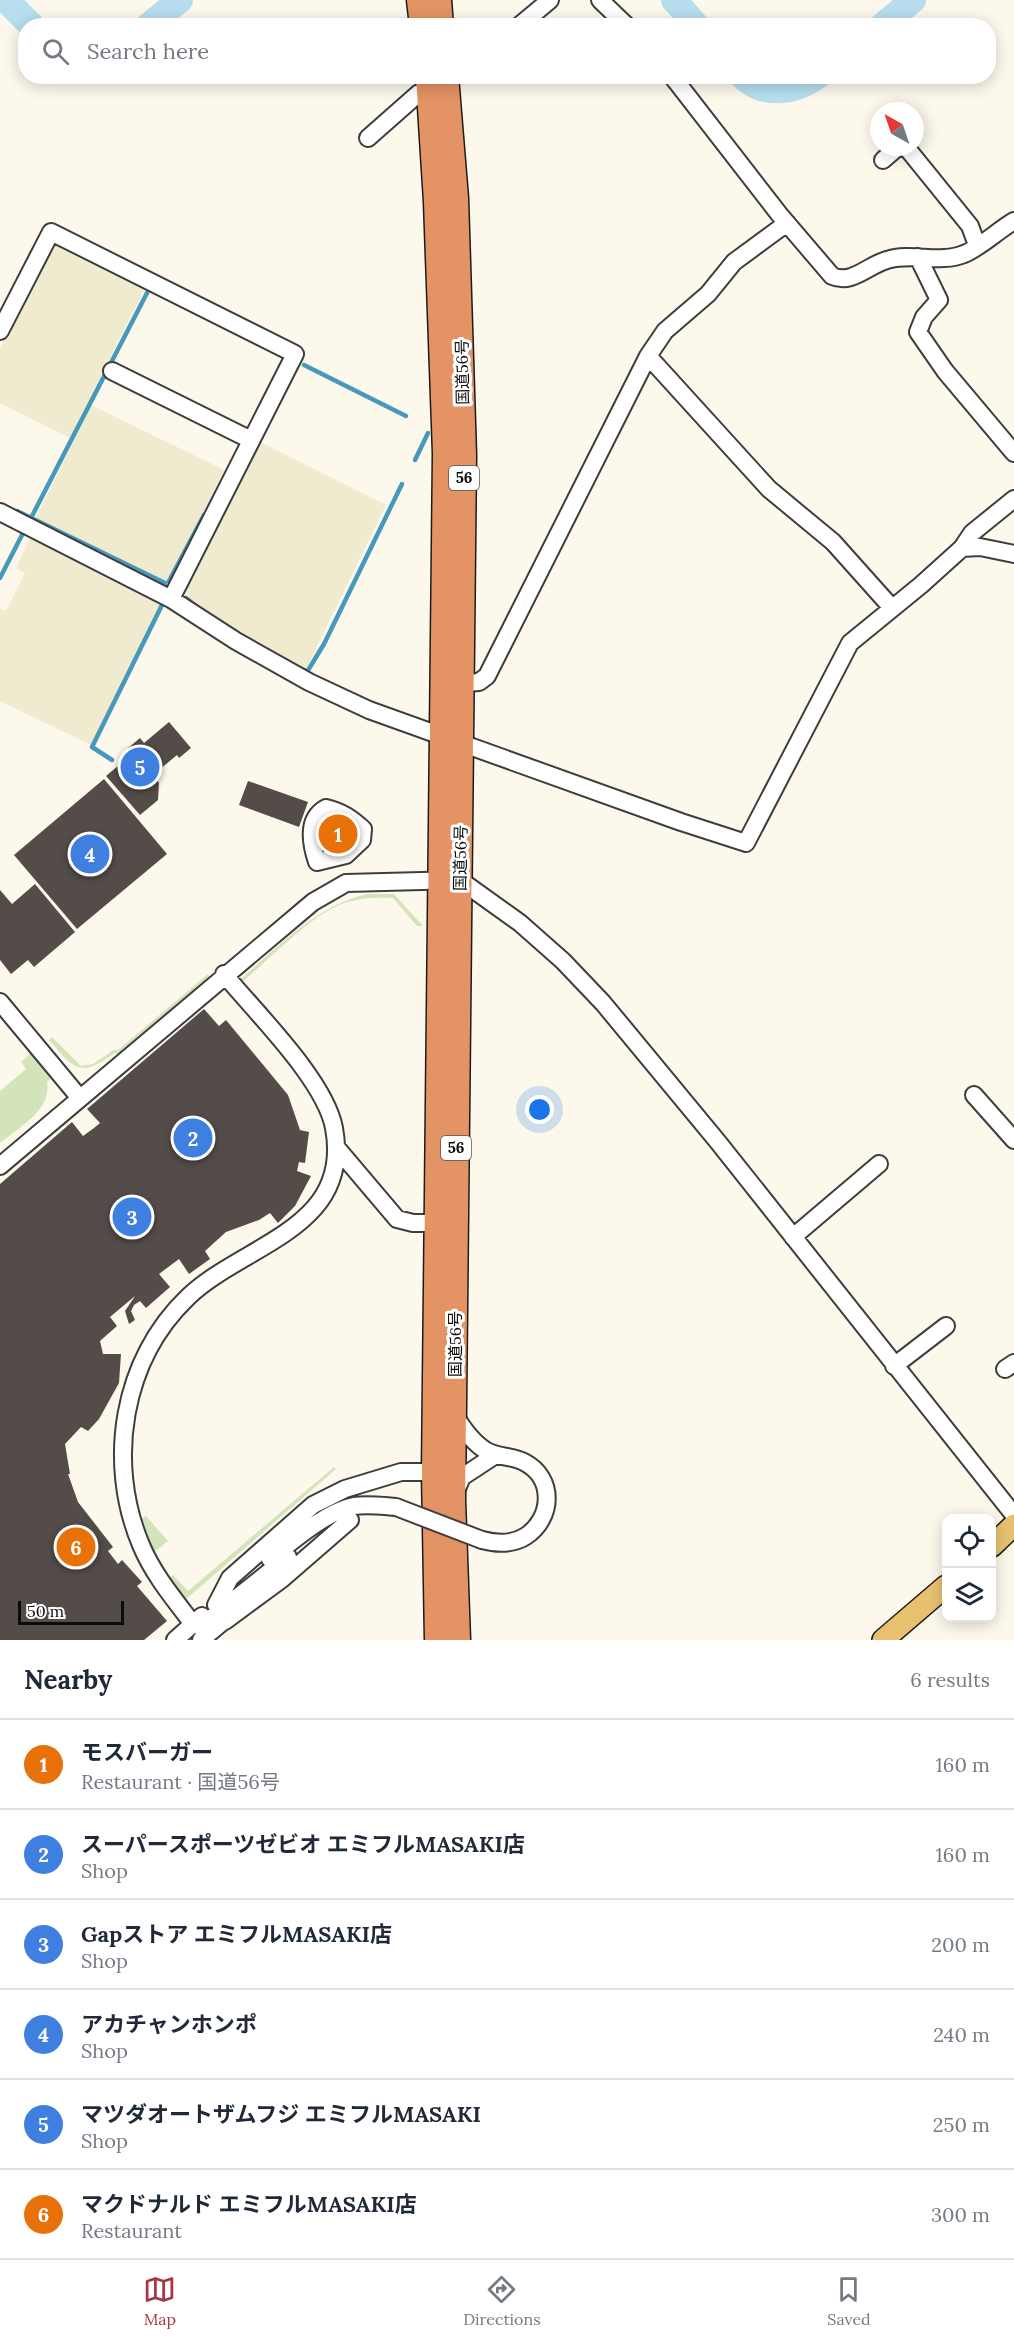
<!DOCTYPE html>
<meta charset="utf-8">
<style>
body{margin:0;font-family:Lora,"Noto Sans JP",serif;background:#f2f2f3;color:#1f2937}
.controls{position:absolute;right:18px;bottom:18px;display:grid;overflow:hidden;border-radius:12px;box-shadow:0 3px 15px #0003}
.controls button{width:54px;height:54px;display:grid;place-items:center;padding:0;border:0;border-bottom:2px solid #e0e1e3;background:#fff;color:#1f2937;font:30px sans-serif}
.compass{position:absolute;left:870px;top:102px;width:54px;height:54px;border-radius:50%;background:#fff;box-shadow:0 3px 15px #0003;rotate:320deg}
.scale{position:absolute;left:18px;bottom:15px;width:106px;box-sizing:border-box;padding-left:6px;border:3px solid #0b0b0b;border-top:0;font-size:16px;line-height:21px;white-space:nowrap;color:#0b0b0b;-webkit-text-stroke:4px #fff;paint-order:stroke}
.you{position:absolute;left:540px;top:1110px;width:21px;height:21px;margin:-15px;border:4px solid #fff;border-radius:50%;background:#1a73e8;box-shadow:0 0 0 9px #1a73e833}
.badge{display:grid;place-items:center;width:39px;height:39px;border-radius:50%;background:#aa3444;color:#fff;font-size:20px;font-weight:700}
.pin{position:absolute;translate:-50% -50%;border:3px solid #fff;box-shadow:0 2px 6px #0006}
.list{margin:0;padding:0;list-style:none}
h2{display:flex;justify-content:space-between;align-items:center;height:78px;margin:0;padding:0 24px;font-size:26px}
h2 small{font-size:20px;font-weight:400;color:#747a83}
.list li{display:grid;grid-template-columns:39px 1fr auto;gap:18px;align-items:center;box-sizing:border-box;height:90px;padding:0 24px;border-top:2px solid #e0e1e3}
.list b{display:block;font-size:22px;white-space:nowrap}
.list p{margin:0;font-size:20px;white-space:nowrap;color:#747a83}
.list em{font-size:20px;font-style:normal;color:#747a83}
.icon{flex:none;width:33px;height:33px;fill:none;stroke:currentColor;stroke-width:2;stroke-linecap:round;stroke-linejoin:round}
.map{position:relative;flex:none;width:1014px;height:1640px;overflow:hidden}
.search{position:absolute;background:#fff;box-shadow:0 3px 15px #0003;left:18px;right:18px;top:18px;height:66px;display:flex;align-items:center;gap:15px;box-sizing:border-box;padding:0 21px;border-radius:24px;color:#747a83;font-size:22px}
.sheet{height:618px;background:#fff}
nav{display:flex;justify-content:space-around;align-items:center;box-sizing:border-box;height:84px;border-top:2px solid #e0e1e3;background:#fff;font-size:16px;color:#747a83}
nav a{display:grid;justify-items:center;gap:3px}
nav .on{color:#aa3444}
.map>svg:first-child{display:block}
</style>
<div class="map">
<svg width="1014" height="1640" viewBox="0 0 1014 1640">
<rect width="100%" height="100%" fill="#fdf8ec"/>
<path fill="#f0eacf" d="M55 245 61 246 145 288 70 438 0 403V348L50 249Z
M91 405 224 470 170 579 166 581 36 518Z
M260 442 386 505 306 669 262 646 191 601 186 590Z
M32 534 163 599 91 745 0 701V608L6 611 25 573 16 568Z"/>
<path fill="#d3e3ba" d="M368 894H394L423 926H417L393 898C373 897 353 898 335 907 308 919 265 963 241 983L239 980C279 947 316 905 368 894Z
M208 974 209 977 118 1054 115 1053C80 1078 75 1070 49 1040L52 1037 81 1066 93 1064 115 1049 117 1051Z
M32 1052 53 1076 47 1082C52 1110 19 1127 0 1143V1091L26 1069 21 1062Z
M334 1467 336 1469 185 1600 168 1579 173 1575 188 1591Z
M146 1516 168 1541 153 1553 139 1521Z"/>
<g fill="none" stroke-linecap="round" stroke-linejoin="round">
<path stroke="#4698bd" stroke-width="4.5" d="M304 365 406 416
M415 460 428 433
M17 511 165 583
M31 518 147 293
M0 578 22 535
M169 581 204 515
M186 598 197 607
M302 669 307 672 324 644 402 484
M112 760 92 747 162 605"/>
<path stroke="#b6deee" stroke-width="26" d="M6 0 32 26
M674 0 697 26
M148 26 180 0
M882 26 913 0
M742 76C764 98 795 92 818 76"/>
</g>
<path fill="#534c49" d="M169 722 191 748 179 758 177 755 153 775 159 783 158 800 140 815 106 776 132 754 127 749 140 738 144 743Z
M104 779 167 854 77 929 14 855Z
M248 781 308 802 299 827 239 805Z
M329 814 341 823 345 818 354 825 350 830 357 835 344 852 320 833 322 830 318 827Z
M35 884 75 932 34 967 28 960 11 974 0 960V890L12 904Z
M204 1009 219 1026 226 1020 288 1095 300 1130 309 1132 305 1163 299 1162 297 1171 311 1176 295 1206 278 1223 270 1213 259 1220 226 1232 205 1251 210 1259 189 1274 179 1259 159 1274 170 1287 146 1308 140 1301 134 1305 131 1311 135 1320 129 1324 125 1311 135 1296 110 1317 117 1326 100 1341 103 1354H121L119 1383 99 1419 88 1431 81 1427 65 1444 70 1474H68L78 1502 113 1547 108 1551 118 1564 122 1560 142 1582 137 1586 167 1621 144 1640H0V1184L72 1122 83 1136 94 1128 100 1123 87 1109Z"/>
<g fill="none" stroke-linecap="round" stroke-linejoin="round">
<g stroke="#3e3e3e" stroke-width="20">
<path id="minor" d="M600 0 627 26
M519 26 550 0
M672 76 779 214 832 276C852 285 868 265 887 260 912 252 940 264 964 254 978 249 1000 229 1014 221
M368 138 419 93H430
M883 160 898 147H906L970 226 977 245
M918 257 939 300 924 317 918 332 945 371 1014 453
M0 331 51 232 295 354 171 599
M648 356 769 489 833 542 892 608
M112 371 251 440
M0 512 171 599 236 641 309 682 369 710 681 822 746 843 850 643 921 585 962 548 972 533 1014 499
M962 548 980 547 1014 554
M451 684 479 682 487 676 648 356 665 331 708 294 734 262 787 223
M326 808C342 812 351 818 363 829L362 840 346 855 317 862C311 844 306 819 326 808Z
M224 974C256 1013 325 1080 334 1128 353 1229 243 1244 188 1297 122 1360 106 1462 141 1545 153 1574 174 1599 193 1624L199 1626 205 1623 288 1557
M0 1002 79 1097
M974 1095 1014 1140
M336 1147 397 1219 413 1223H436
M0 1166 313 902 346 883 460 880 520 923 563 961 603 1003 718 1142 1014 1515
M793 1237 879 1164
M894 1366 946 1326
M1005 1369 1014 1363
M455 1416C463 1428 472 1442 485 1450 497 1458 511 1455 524 1462 555 1478 553 1518 526 1536 512 1545 497 1544 482 1540
M455 1493 462 1477 494 1456
M270 1559C291 1542 327 1511 354 1506 368 1504 382 1506 396 1507
M216 1605 230 1578 313 1505 345 1489 401 1472H434
M225 1621 282 1579 350 1520
M175 1640 202 1616
M201 1640 232 1614"/>
</g>
<g stroke="#1c1c1c" stroke-width="24">
<path id="major" d="M992 1546 1014 1525
M883 1640 946 1586"/>
</g>
<g stroke="#1c1c1c" stroke-width="27">
<path id="highway" d="M419 0 422 26
M439 0 441 26
M428 76 436 202 445 453 434 1472 437 1640
M446 76 456 198 464 455 453 1500 458 1640"/>
</g>
<use href="#minor" stroke="#fff" stroke-width="16"/>
<use href="#major" stroke="#e8c170" stroke-width="21"/>
<use href="#highway" stroke="#e39364" stroke-width="24"/>
<g stroke="#3e3e3e" stroke-width="20" stroke-linecap="butt">
<path id="minor-bridge" d="M396 1507 482 1540"/>
</g>
<use href="#minor-bridge" stroke="#fff" stroke-width="16"/>
</g>
<g text-anchor="middle" stroke-width="6" stroke-linejoin="round" paint-order="stroke">
<g fill="#fff" stroke="#545454" stroke-width="1.5">
<rect x="449" y="466" width="30" height="24" rx="4.5"/>
<rect x="441" y="1136" width="30" height="24" rx="4.5"/>
</g>
<g font-size="15" font-weight="bold" fill="#0b0b0b">
<text x="464" y="483">56</text>
<text x="456" y="1153">56</text>
</g>
<g font-size="16" fill="#0b0b0b" stroke="#fff">
<text transform="translate(462 372) rotate(-91)" y="6">国道56号</text>
<text transform="translate(460 858) rotate(-89)" y="6">国道56号</text>
<text transform="translate(455 1344) rotate(-90)" y="6">国道56号</text>
</g>
</g>
</svg>
<div class="controls">
<button><svg class="icon" aria-label="locate" viewBox="0 0 24 24"><circle cx="12" cy="12" r="6"/><path d="M12 2v4M12 18v4M2 12h4M18 12h4"/></svg></button>
<button><svg class="icon" aria-label="layers" viewBox="0 0 24 24"><path d="M12 4l9 5-9 5-9-5zM3 14l9 5 9-5"/></svg></button>
</div>
<svg class="compass" viewBox="-18 -18 36 36"><path d="M0-13l5 13h-10z" fill="#e53935"/><path d="M0 13l5-13h-10z" fill="#747a83"/></svg>
<div class="scale">50 m</div>
<div class="you"></div>
<div class="pin badge" style="left:338px;top:834px;background:#e8710a">1</div>
<div class="pin badge" style="left:193px;top:1138px;background:#3f7fe0">2</div>
<div class="pin badge" style="left:132px;top:1217px;background:#3f7fe0">3</div>
<div class="pin badge" style="left:90px;top:854px;background:#3f7fe0">4</div>
<div class="pin badge" style="left:140px;top:767px;background:#3f7fe0">5</div>
<div class="pin badge" style="left:76px;top:1547px;background:#e8710a">6</div>
<div class="search"><svg class="icon" aria-label="search" viewBox="0 0 24 24"><circle cx="10" cy="10" r="6"/><path d="M15 15l6 6"/></svg>Search here</div>
</div>
<section class="sheet">
<h2>Nearby<small>6 results</small></h2>
<ul class="list">
<li><span class="badge" style="background:#e8710a">1</span><div><b>モスバーガー</b><p>Restaurant · 国道56号</p></div><em>160 m</em></li>
<li><span class="badge" style="background:#3f7fe0">2</span><div><b>スーパースポーツゼビオ エミフルMASAKI店</b><p>Shop</p></div><em>160 m</em></li>
<li><span class="badge" style="background:#3f7fe0">3</span><div><b>Gapストア エミフルMASAKI店</b><p>Shop</p></div><em>200 m</em></li>
<li><span class="badge" style="background:#3f7fe0">4</span><div><b>アカチャンホンポ</b><p>Shop</p></div><em>240 m</em></li>
<li><span class="badge" style="background:#3f7fe0">5</span><div><b>マツダオートザムフジ エミフルMASAKI</b><p>Shop</p></div><em>250 m</em></li>
<li><span class="badge" style="background:#e8710a">6</span><div><b>マクドナルド エミフルMASAKI店</b><p>Restaurant</p></div><em>300 m</em></li>
</ul>
</section>
<nav>
<a class="on"><svg class="icon" aria-label="map" viewBox="0 0 24 24"><path d="M3 6l6-2 6 2 6-2v14l-6 2-6-2-6 2zM9 4v14M15 6v14"/></svg>Map</a>
<a><svg class="icon" aria-label="directions" viewBox="0 0 24 24"><path d="M12 3l9 9-9 9-9-9zM9 14v-3h6M13 9l2 2-2 2"/></svg>Directions</a>
<a><svg class="icon" aria-label="saved" viewBox="0 0 24 24"><path d="M7 4h10v16l-5-4-5 4z"/></svg>Saved</a>
</nav>
